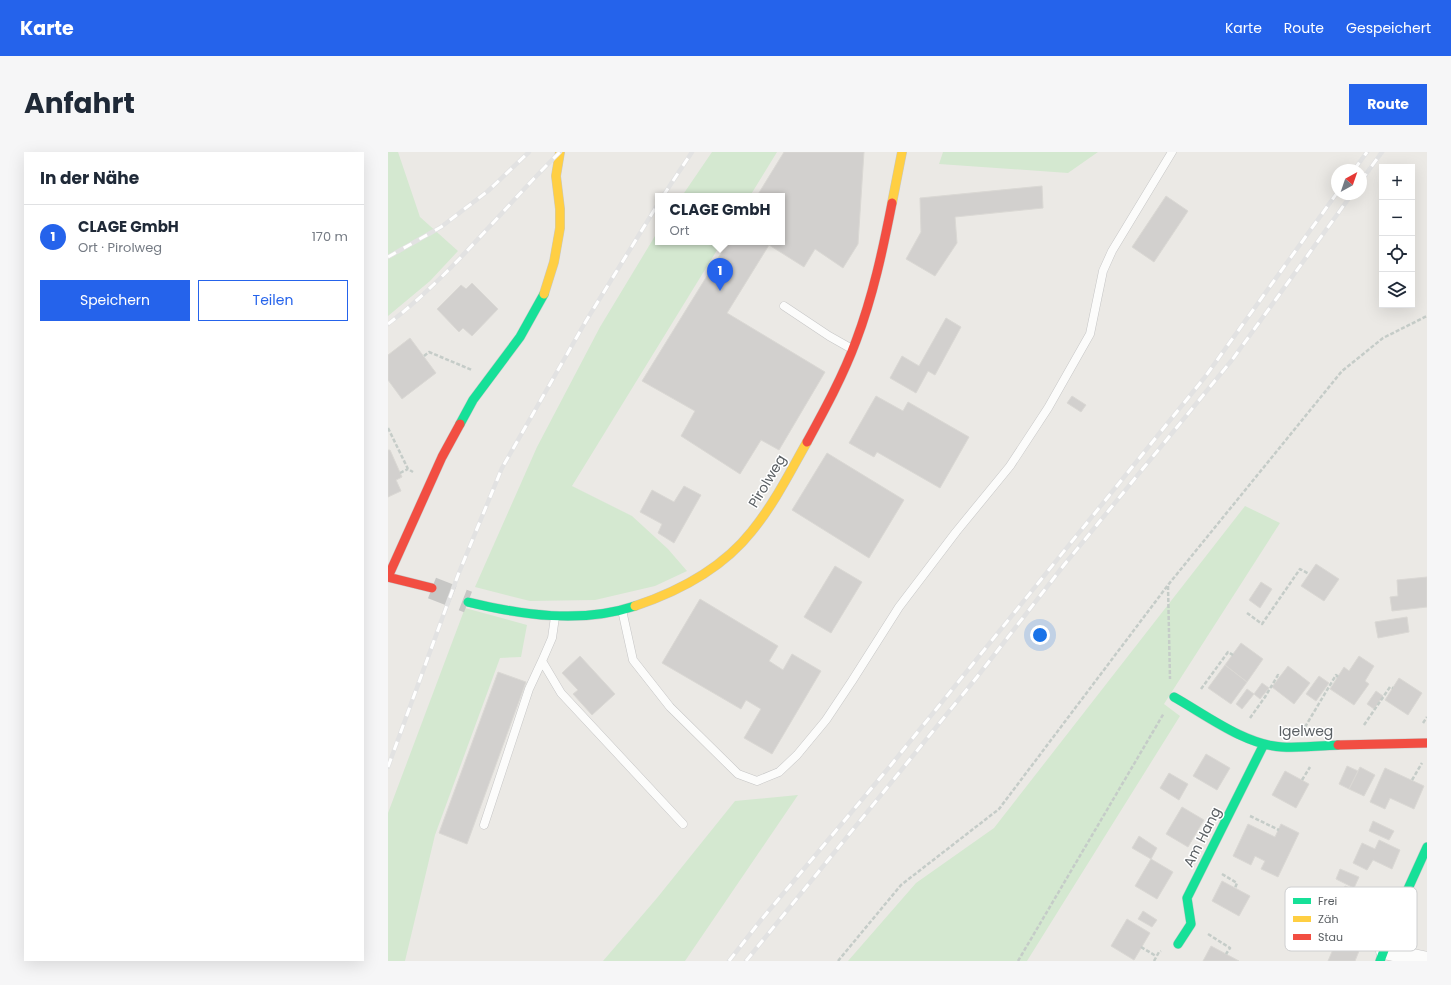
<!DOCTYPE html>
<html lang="de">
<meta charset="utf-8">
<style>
body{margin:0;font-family:Poppins,sans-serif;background:#f6f6f7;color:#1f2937}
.controls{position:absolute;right:12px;top:12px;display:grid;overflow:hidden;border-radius:0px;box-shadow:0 4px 16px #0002}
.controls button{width:36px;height:36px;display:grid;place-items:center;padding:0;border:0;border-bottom:1px solid #e0e1e3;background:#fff;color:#1f2937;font:20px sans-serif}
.compass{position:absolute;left:943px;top:12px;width:36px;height:36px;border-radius:50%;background:#fff;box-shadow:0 4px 16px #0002;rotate:40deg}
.you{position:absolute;left:652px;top:483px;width:14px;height:14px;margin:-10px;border:3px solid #fff;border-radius:50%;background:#1a73e8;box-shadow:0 0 0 6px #1a73e833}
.badge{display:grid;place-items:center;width:26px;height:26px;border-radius:50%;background:#2563eb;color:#fff;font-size:13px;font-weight:700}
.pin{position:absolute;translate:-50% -33px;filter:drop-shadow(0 1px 2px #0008)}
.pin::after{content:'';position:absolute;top:21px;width:14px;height:12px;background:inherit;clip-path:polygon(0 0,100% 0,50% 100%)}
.popup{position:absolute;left:267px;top:41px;width:130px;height:52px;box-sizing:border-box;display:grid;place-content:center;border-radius:0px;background:#fff;filter:drop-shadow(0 1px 3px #0005);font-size:13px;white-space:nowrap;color:#747a83}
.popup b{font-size:15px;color:#1f2937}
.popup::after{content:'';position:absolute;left:50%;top:100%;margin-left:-8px;border:8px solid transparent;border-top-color:#fff}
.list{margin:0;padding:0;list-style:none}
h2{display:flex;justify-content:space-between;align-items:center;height:52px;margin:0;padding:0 16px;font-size:17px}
h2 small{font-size:13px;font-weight:400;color:#747a83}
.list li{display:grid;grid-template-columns:26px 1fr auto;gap:12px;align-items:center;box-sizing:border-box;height:64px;padding:0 16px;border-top:1px solid #e0e1e3}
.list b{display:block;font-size:15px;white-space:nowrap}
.list p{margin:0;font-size:13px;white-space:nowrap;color:#747a83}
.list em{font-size:13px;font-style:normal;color:#747a83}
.actions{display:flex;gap:8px;padding:12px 16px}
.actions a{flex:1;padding:9px 0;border:1px solid #2563eb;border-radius:0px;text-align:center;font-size:14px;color:#2563eb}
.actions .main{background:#2563eb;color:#fff}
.icon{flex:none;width:22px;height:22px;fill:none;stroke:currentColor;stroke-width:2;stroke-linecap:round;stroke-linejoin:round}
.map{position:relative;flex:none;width:1039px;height:809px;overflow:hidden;border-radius:0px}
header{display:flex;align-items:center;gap:24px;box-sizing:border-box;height:56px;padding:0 20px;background:#2563eb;color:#fff}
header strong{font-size:19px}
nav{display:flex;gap:22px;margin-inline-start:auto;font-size:14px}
.intro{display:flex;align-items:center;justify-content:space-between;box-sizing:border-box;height:96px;padding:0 24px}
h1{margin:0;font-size:28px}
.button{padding:10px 18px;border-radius:0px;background:#2563eb;color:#fff;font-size:14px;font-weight:700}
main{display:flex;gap:24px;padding:0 24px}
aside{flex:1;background:#fff;border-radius:0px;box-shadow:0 4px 16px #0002}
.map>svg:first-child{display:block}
</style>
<header>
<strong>Karte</strong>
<nav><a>Karte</a><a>Route</a><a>Gespeichert</a></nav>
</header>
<div class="intro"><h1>Anfahrt</h1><a class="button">Route</a></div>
<main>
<aside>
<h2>In der Nähe<small></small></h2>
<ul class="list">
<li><span class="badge">1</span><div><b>CLAGE GmbH</b><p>Ort · Pirolweg</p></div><em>170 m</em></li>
</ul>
<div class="actions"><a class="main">Speichern</a><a>Teilen</a></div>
</aside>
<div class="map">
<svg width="1039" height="809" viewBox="0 0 1039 809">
<rect width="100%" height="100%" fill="#ebe9e5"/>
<path fill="#d4e8d0" d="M0 0H10L32 65 70 99 42 129 0 164Z
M324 0H389L362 44H294Z
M555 0H710L680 21 551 12Z
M270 79V90H334L184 334 244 364 280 397 299 419 267 434 207 448 142 449 87 435 149 295 212 175Z
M857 354 892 371 776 552 792 564 639 809H460L528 731 606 676Z
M77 456 139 473 133 505 112 506 47 683 17 809H0V661Z
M410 643 297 809H215L269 746 347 649Z"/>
<path fill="#d2d0ce" stroke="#dad8d4" d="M396 0H476L470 92 455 116 427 97 416 115 381 93 339 161 437 220 391 298 373 288 352 322 293 284 307 259 254 229 340 90H394V44H369Z
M654 34 655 56 567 65 569 91 547 124 518 107 533 80 532 46Z
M778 44 800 59 766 110 744 95Z
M84 131 110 157 84 184 75 176 71 180 49 157 73 133 78 137Z
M558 166 573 175 547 223 540 219 528 241 502 226 514 204 531 214Z
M22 186 48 221 14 247 0 228V203Z
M488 244 515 259 520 250 581 285 552 336 489 300 486 305 461 291Z
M684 244 698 253 693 260 679 251Z
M0 298H2L14 325 8 328 13 339 0 345Z
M439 301 516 348 481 406 404 358Z
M296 334 313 343 286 391 270 381 274 372 252 360 264 338 286 350Z
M928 412 951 427 936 449 913 434Z
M447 414 474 430 443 481 416 465Z
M1039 425V455L1004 459 1002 445 1010 444 1009 428Z
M873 430 884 437 872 456 861 448Z
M312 447 390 494 381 509 395 518 404 502 433 519 384 602 356 586 373 557 358 548 353 557 274 511Z
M1019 465 1021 480 990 486 987 470Z
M853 491 875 507 859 530 837 513Z
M192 504 227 542 204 563 185 542 190 538 174 521Z
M971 504 986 514 977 529 981 532 966 553 942 537 956 515 961 519Z
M837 513 859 530 843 552 820 536Z
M900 514 922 531 906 552 884 535Z
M110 520 138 530 79 692 51 681Z
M931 524 941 531 928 549 918 542Z
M1011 526 1034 541 1020 563 997 548Z
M874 531 881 536 872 547 866 542Z
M859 537 866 542 854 557 848 552Z
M988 539 995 544 986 557 979 552Z
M818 602 842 616 829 638 805 624Z
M959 614 970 619 961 637 951 632Z
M972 615 987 623 976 644 961 637Z
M997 616 1036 634 1026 657 1002 646 997 657 982 650Z
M897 619 921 632 908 656 884 643Z
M781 621 800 632 791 648 772 636Z
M794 655 816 668 800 695 778 682Z
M985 669 1006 679 1001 688 981 679Z
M860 672 887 685 893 672 911 681 890 725 873 717 877 709 867 704 863 713 845 704Z
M751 684 769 696 763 707 744 696Z
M991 688 1012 698 1004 717 985 708 979 718 965 711 974 691 987 697Z
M763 707 785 720 769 747 747 734Z
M952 717 971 725 966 736 948 727Z
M834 729 862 744 851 764 824 749Z
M957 734 992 749 982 770 948 755Z
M755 759 769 768 764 775 750 767Z
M739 767 762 781 746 808 723 794Z
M941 773 956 780 952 790 937 783Z
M949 788 971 799 967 809H940Z
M823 794 838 802 851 809H815Z"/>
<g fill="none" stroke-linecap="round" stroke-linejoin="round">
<path stroke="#c7c7c5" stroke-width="22" stroke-dasharray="22 11" stroke-linecap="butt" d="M44 436 80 450"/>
<g stroke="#c6c6c6" stroke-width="9">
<path id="lane" d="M396 154 441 184 464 197
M234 458 245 508 282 555 350 622 369 629 391 620 409 603 438 568 464 529 511 455 568 380 622 314 660 256 702 182 715 119 724 99 784 0
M167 465 164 486 154 509 173 541 295 672
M96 673 141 537 154 509"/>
</g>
<g stroke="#c6c6c6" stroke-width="17">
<path id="street" d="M996 799 1039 808"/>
</g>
<g stroke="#c7c8c7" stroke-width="10">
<path id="fast" d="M72 272 85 248 132 185 156 142
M80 450C134 463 193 472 247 454
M786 545C818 563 857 593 894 595 913 596 932 594 950 593
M790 792 803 772 799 746 876 592
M992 809 1014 750 1039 695"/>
</g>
<g stroke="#c7c8c7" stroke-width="10">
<path id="slow" d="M504 51 514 0
M156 142 166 110 172 76V57L168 24 172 0
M247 454C292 439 334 417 364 379 386 352 402 320 419 290"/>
</g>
<g stroke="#c7c8c7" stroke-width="10">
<path id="jam" d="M419 290C437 257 455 224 468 189 485 144 495 97 504 51
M0 425 54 305 72 272
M0 425 44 436
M950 593 1039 591"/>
</g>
<path stroke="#c5ccc8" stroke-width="2.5" stroke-dasharray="4 2" stroke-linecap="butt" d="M36 204 41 200 84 218
M0 276 20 317 25 320
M12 321 20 317
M780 434 782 527
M859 461 874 472 912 417 921 422
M813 537 840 500 845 503
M862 566 877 545 890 523 892 525
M1035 571 1039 565
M976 573 1002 535 1005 536
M917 575 948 523 950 525
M914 628 922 615
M1024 628 1034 611
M862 664 891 678
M834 722 849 731 847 736
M820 782 842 796 838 802
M753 795 768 804
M450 809 513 733 611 657 780 433 954 219 995 186 1039 164
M630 809 776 561
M766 809 771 800 773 799"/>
<use href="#lane" stroke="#fcfcfb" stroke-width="8"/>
<use href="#street" stroke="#fcfcfb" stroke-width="16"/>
<use href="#fast" stroke="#16e098" stroke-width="9"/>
<use href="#slow" stroke="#ffcf43" stroke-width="9"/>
<use href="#jam" stroke="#f24e42" stroke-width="9"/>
<g stroke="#e2e2e2" stroke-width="4.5">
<path id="rail" d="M966 18 979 0
M973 29 994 0
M275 44 304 0
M0 105 53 75 100 39 141 0
M0 172C63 124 115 56 172 0
M0 615 70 423 114 316 198 169 270 52
M341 809 373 768 503 613 817 225 949 41
M358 809 589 525 676 413 844 208 964 42"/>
</g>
<use href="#rail" stroke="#fff" stroke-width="3" stroke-dasharray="9" stroke-linecap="butt"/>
</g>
<g text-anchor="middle" stroke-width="3" stroke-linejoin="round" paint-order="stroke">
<g font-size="14" fill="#5b6064" stroke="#fff">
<text transform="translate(379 329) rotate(-59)" y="5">Pirolweg</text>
<text x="918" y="584">Igelweg</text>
<text transform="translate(814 685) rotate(-63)" y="5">Am Hang</text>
</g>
</g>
<rect x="897" y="735" width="132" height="64" rx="6" fill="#fff" stroke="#cecfd0" stroke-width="1"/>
<rect x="905" y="746" width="18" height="6" fill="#16e098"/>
<rect x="905" y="764" width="18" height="6" fill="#ffcf43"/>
<rect x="905" y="782" width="18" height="6" fill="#f24e42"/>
<g font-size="11" fill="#5b6064">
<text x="930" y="753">Frei</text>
<text x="930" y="771">Zäh</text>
<text x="930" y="789">Stau</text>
</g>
</svg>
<div class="controls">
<button>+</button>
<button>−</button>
<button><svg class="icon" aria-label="locate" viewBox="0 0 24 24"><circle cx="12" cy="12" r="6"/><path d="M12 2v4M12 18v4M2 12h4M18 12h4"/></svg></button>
<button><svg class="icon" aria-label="layers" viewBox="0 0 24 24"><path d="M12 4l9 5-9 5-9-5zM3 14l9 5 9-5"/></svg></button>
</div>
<svg class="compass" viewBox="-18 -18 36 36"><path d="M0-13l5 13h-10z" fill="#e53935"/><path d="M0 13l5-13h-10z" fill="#747a83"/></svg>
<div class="you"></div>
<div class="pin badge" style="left:332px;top:139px">1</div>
<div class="popup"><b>CLAGE GmbH</b>Ort</div>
</div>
</main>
